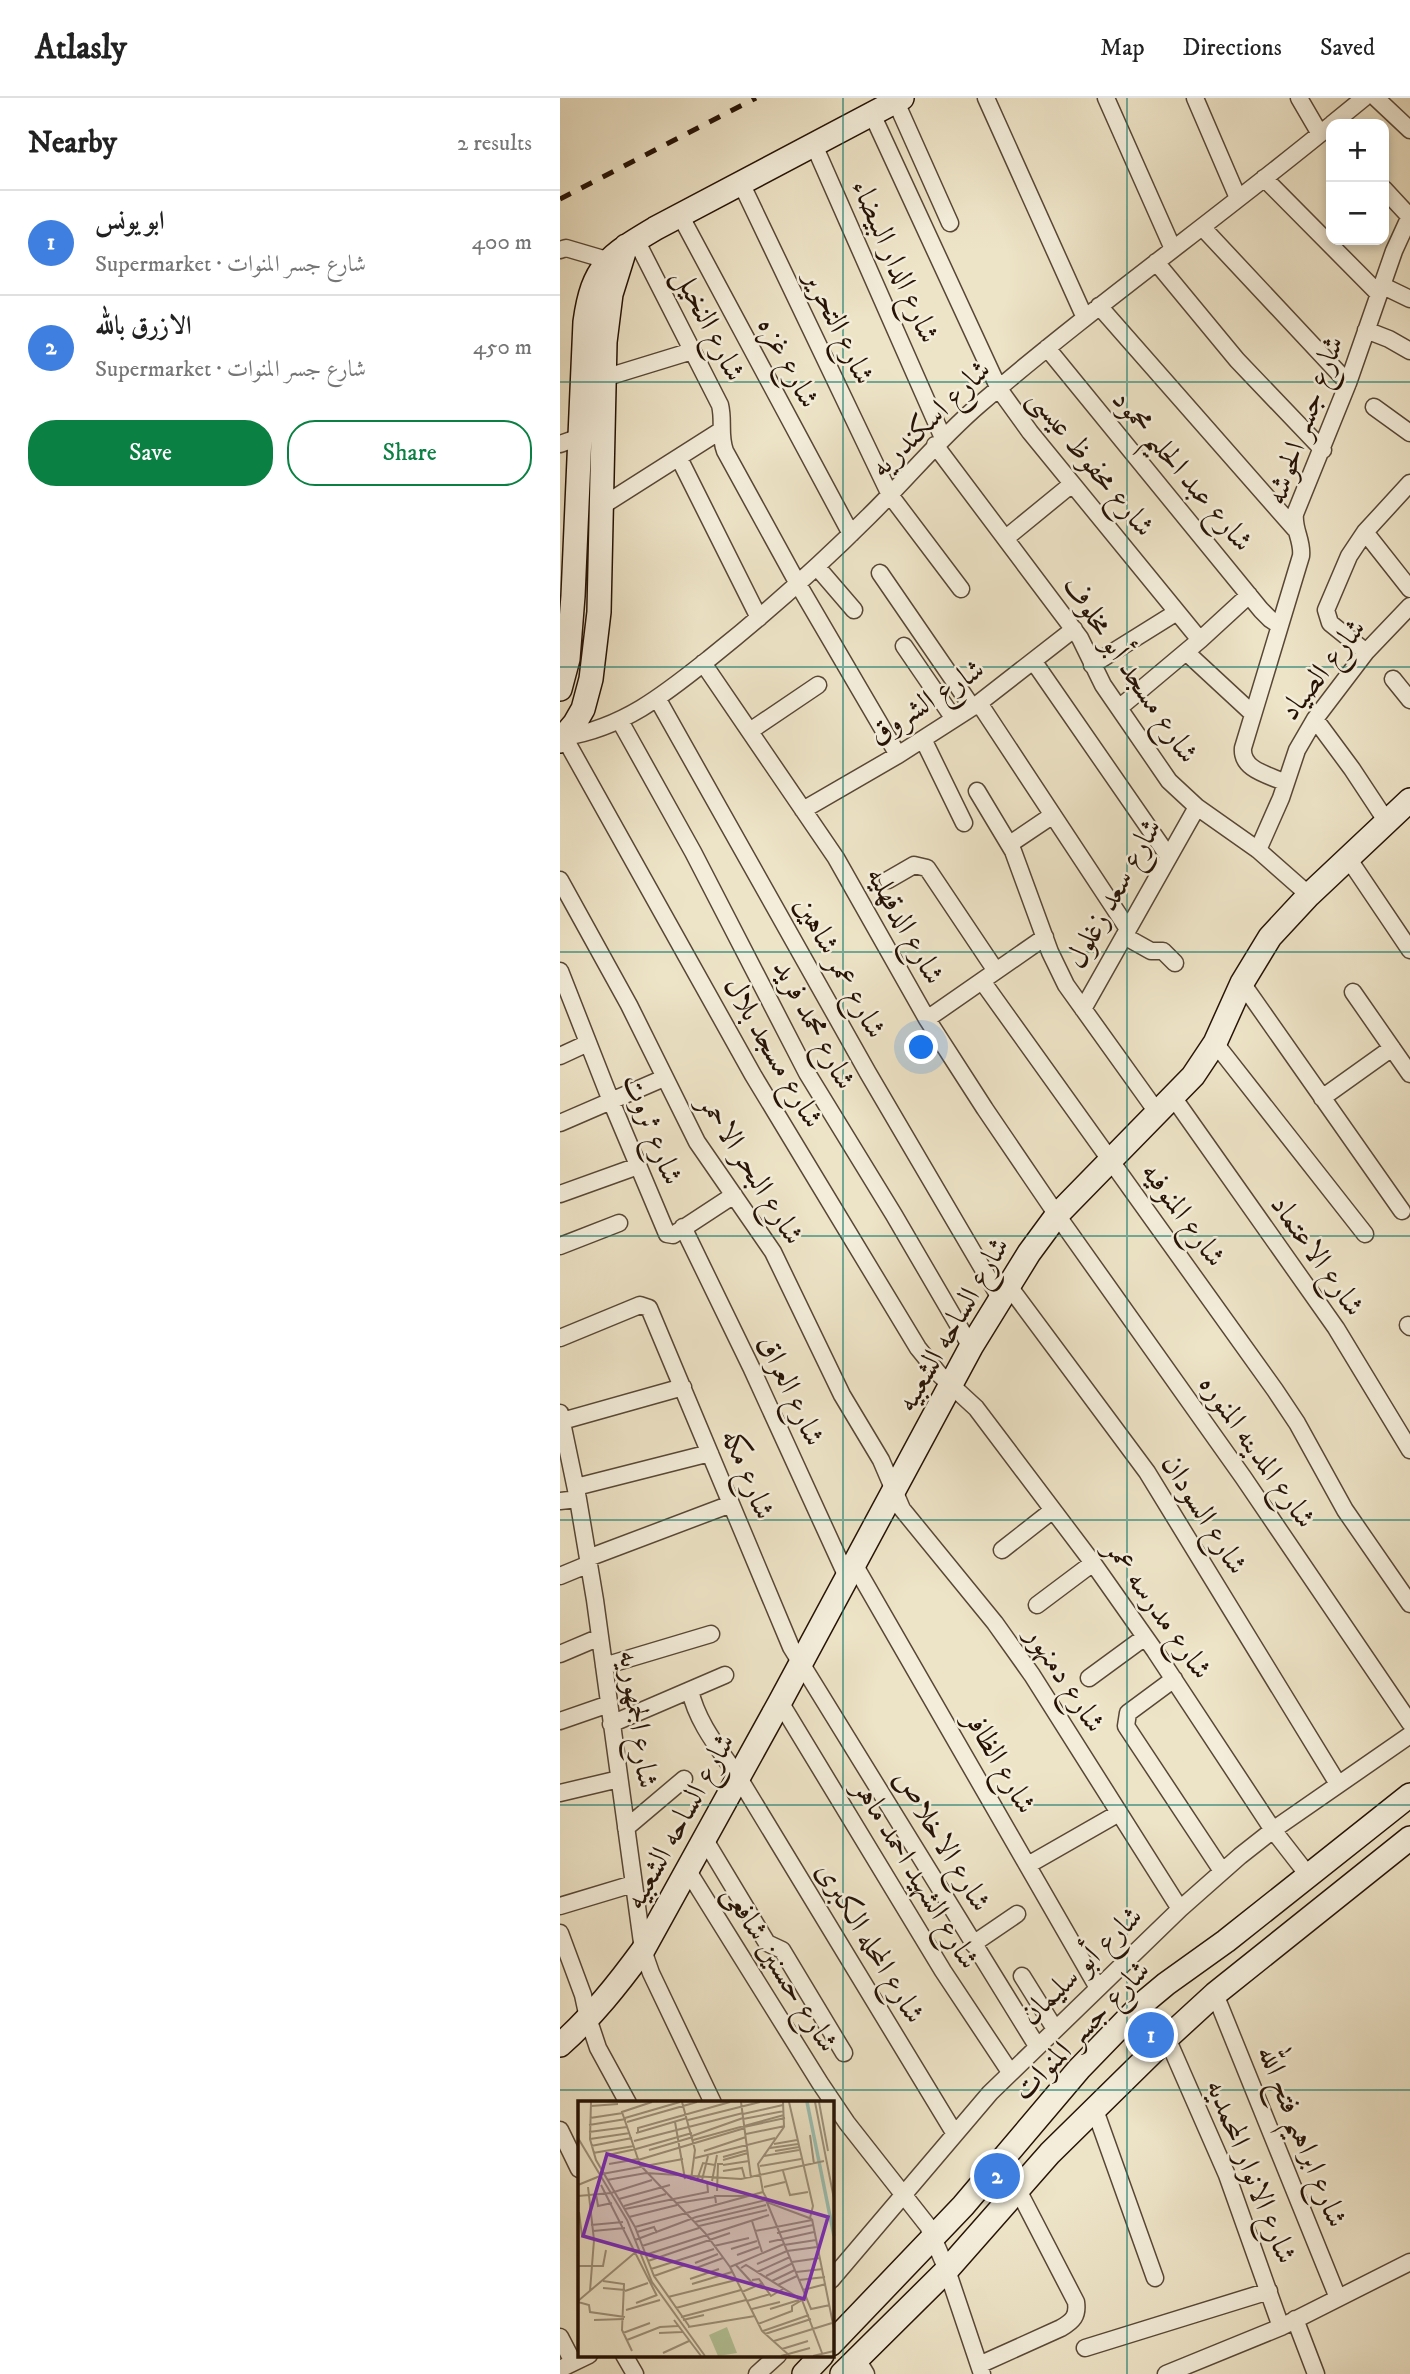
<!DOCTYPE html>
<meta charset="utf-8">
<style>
body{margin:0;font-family:"IM FELL DW Pica",Amiri,serif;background:#f2f2f2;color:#222}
.controls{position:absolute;right:21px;top:21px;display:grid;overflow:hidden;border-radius:14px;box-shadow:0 4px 10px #0003}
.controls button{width:63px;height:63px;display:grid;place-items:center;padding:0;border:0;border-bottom:2px solid #e0e0e0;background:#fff;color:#222;font:35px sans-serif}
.you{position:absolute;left:362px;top:950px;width:24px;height:24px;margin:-18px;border:5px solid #fff;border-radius:50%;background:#1a73e8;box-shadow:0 0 0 10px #1a73e833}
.badge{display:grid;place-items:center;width:46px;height:46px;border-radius:50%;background:#0b8043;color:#fff;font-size:23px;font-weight:700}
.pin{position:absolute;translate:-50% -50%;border:4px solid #fff;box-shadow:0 2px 7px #0006}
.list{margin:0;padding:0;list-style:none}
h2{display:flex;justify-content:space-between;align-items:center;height:91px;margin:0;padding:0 28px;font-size:30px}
h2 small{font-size:23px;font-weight:400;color:#767676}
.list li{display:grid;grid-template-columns:46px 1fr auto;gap:21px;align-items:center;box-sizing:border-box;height:105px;padding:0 28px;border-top:2px solid #e0e0e0}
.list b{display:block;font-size:26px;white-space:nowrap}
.list p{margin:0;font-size:23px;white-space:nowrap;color:#767676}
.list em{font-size:23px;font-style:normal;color:#767676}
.actions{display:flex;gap:14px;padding:21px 28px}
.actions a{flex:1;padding:16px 0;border:2px solid #0b8043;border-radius:28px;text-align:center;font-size:24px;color:#0b8043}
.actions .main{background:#0b8043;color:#fff}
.map{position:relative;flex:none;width:850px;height:2276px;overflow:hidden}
header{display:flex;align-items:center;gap:42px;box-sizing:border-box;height:98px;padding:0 35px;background:#fff;border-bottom:2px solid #e0e0e0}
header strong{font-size:33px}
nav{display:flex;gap:38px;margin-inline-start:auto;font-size:24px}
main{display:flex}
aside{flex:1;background:#fff}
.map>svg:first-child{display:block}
</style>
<header>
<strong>Atlasly</strong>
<nav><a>Map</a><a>Directions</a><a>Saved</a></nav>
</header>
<main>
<aside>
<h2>Nearby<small>2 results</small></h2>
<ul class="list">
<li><span class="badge" style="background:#3f7fe0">1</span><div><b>ابو يونس</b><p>Supermarket · شارع جسر المنوات</p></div><em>400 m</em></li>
<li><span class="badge" style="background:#3f7fe0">2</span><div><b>الازرق بالله</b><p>Supermarket · شارع جسر المنوات</p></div><em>450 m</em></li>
</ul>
<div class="actions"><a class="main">Save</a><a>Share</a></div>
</aside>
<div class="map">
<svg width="850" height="2276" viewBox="0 0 850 2276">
<rect width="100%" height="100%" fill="#ede3c6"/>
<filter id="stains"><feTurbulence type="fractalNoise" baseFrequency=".00286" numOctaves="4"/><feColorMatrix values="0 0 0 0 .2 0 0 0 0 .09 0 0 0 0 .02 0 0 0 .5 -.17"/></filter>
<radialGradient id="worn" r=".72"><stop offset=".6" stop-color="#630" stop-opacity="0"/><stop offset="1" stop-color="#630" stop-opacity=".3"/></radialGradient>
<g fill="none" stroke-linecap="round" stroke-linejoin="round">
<g stroke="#584736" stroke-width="19">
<path id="street" d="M426 0 525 220
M546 0 613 151
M635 0 678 100
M739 0 760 36
M816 0 850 32
M336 4 390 125
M312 16 439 291 470 334 640 542
M772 26 804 0
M254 47 383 340
M704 80 818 195
M181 85 330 397 401 491
M824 91 850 119
M120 117 291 436
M642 129 788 285
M76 142 160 307C164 323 159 337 165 353L238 486 338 657
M0 152 6 150 57 165
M596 164 677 262 763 352
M821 187 850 201
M539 208 735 431
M806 232 829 241 850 253
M487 250 701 512 710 521 719 527
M44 280 132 253
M814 309 850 335
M0 346 20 339
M375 347 520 540 543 587 609 683 637 709 698 752 749 797
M119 360 199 520
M42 408 160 333
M805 434 850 491
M446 440 512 386
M257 469 294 512
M320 475 412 609
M344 548 394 621
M626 554 693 616
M806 554 770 525 766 512 789 458 805 434 850 385
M474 564 609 759
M143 565 276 760 367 921 425 1011 497 1117 683 1379 850 1625
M532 567 617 514
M833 581 850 602
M97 600 308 975 440 1200
M419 605 568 831
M559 610 640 542 689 497
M755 621 792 671 827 724
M60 623 133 754 247 975 334 1117 411 1249
M190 633 258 587
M363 641 404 725
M726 685C709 677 681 672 683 650L741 458C743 443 733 431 735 416L788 285 834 153 850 118
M417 693 453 753 490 854 506 887 597 1014
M243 712 338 657 419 605 514 531
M450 746 493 717
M698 752 721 700 737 652 755 621 806 554 850 508
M788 760 850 852
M0 782 69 907 137 1044 213 1154 282 1297 321 1362 342 1411 435 1525 472 1577 620 1811
M328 782 354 767 367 770 436 873
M564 838 591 853H603L615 865
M0 873 51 1003 107 1136 113 1137 174 1097
M422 883 715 1292 737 1325 785 1412 850 1506
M682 885 842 1113
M793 894 850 976
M523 911 637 709
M367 921 485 839
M655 945 805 1136
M0 958 28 945
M613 999 776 1230 850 1352
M762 1000 832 950
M0 1025 104 980
M0 1096 78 1068
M123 1129 191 1269 287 1479
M0 1148 59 1125
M448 1187 587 1374 778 1686
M848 1227 850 1229
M0 1240 80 1207 89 1210 231 1549 477 1948
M0 1315 18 1401 35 1502 83 1852 91 1875 153 2005
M2 1323 123 1289
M16 1389 150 1355
M0 1403 18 1401
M442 1452 493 1412
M28 1460 171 1406
M294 1466 538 1890
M0 1478 29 1466
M477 1507 533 1465
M0 1556 40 1539
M44 1568 151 1536
M529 1580 585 1539
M614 1581 568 1615 566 1628 662 1773
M130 1592C137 1625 160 1652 179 1680L395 2036
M220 1604 383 1873 450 1974
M0 1623 49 1606
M51 1626 165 1577
M0 1695 59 1681
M66 1730 124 1681
M145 1742 207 1845 222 1852 284 1955
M468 1767 559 1715
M128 1773 260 1985 287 2025 368 2128 387 2172 422 2276
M748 1777 713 1732 595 1553 533 1465 416 1310 379 1276 358 1250 193 977 4 639C63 630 105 596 150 560 205 516 258 469 308 419 346 382 379 341 420 306 533 209 655 122 771 27
M0 1808 73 1786
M0 1835 23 1897 28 1920 38 1950 68 2005
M413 1846 457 1816
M462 1878 495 1931
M655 1896 778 2200
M607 1940 667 2077 721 2229
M535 2012 595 2180
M0 2032 19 2071
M271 2182 430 1995 620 1811 680 1758 713 1732 850 1637
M735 2221 756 2276
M0 2239 13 2264
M525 2250 709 2193
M64 2257 75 2276
M297 2261 306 2276
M419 2267 501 2230C513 2223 518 2218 516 2204L458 2092
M0 2271 29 2257
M197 2276 218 2257
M606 2276 721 2229 850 2164"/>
</g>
<g stroke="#261306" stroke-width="26">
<path id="secondary" d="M0 591 8 561 13 498 25 224C33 167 49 158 96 130L342 0
M0 643 15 625 23 611 31 581 39 514 45 244 51 196 66 148
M0 1947C32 1919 58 1886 83 1852L220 1604 411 1249 469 1155 497 1117 633 978 655 945 682 885 710 839 749 797 850 702
M271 2246 403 2108 519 1971 582 1906 606 1886 666 1843 850 1697
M244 2276 262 2257
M282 2276 387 2172 490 2055 607 1940 655 1896 850 1740"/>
</g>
<use href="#street" stroke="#f3edda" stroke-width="16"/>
<use href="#secondary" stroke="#f3edda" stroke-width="23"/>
<path stroke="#261306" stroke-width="5" stroke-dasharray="12 12" stroke-linecap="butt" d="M0 101 196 0"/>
</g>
<path fill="none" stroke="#0f766e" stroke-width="2" stroke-opacity="0.55" d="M283 0V2276M567 0V2276M0 284H850M0 569H850M0 854H850M0 1138H850M0 1422H850M0 1707H850M0 1992H850"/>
<g text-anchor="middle" stroke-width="5" stroke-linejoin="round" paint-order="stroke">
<g font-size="30" fill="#261306" stroke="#f3edda">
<text transform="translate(336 163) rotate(66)" y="10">شارع الدار البيضاء</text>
<text transform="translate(150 226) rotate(63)" y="10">شارع النخيل</text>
<text transform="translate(280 229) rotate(64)" y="10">شارع التحرير</text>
<text transform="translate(229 264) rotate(62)" y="10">شارع غزه</text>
<text transform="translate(370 320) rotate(-44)" y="10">شارع اسكندريه</text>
<text transform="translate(744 322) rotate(-70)" y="10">شارع جسر الحوشه</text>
<text transform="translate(532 364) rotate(51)" y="10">شارع محفوظ عيسى</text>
<text transform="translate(623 372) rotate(50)" y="10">شارع عبد الحليم محمود</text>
<text transform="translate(571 571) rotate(56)" y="10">شارع مسجد أبو مخلوف</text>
<text transform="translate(762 571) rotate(-52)" y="10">شارع الصياد</text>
<text transform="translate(366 603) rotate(-33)" y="10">شارع الشروق</text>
<text transform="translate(553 795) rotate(-61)" y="10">شارع سعد زغلول</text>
<text transform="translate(346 827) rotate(61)" y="10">شارع الدقهليه</text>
<text transform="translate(281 869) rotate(61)" y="10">شارع عمر شاهين</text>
<text transform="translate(255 926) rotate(62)" y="10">شارع محمد فريد</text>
<text transform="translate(214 954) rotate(60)" y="10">شارع مسجد بلال</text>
<text transform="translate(93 1031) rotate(68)" y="10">شارع ثروت</text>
<text transform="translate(192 1071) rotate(58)" y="10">شارع البحر الاحمر</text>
<text transform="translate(624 1116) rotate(54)" y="10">شارع المنوفيه</text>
<text transform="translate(758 1157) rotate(55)" y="10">شارع الاعتماد</text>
<text transform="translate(392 1226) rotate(-60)" y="10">شارع الساحه الشعبيه</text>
<text transform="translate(232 1292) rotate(65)" y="10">شارع العراق</text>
<text transform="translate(698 1353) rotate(55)" y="10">شارع المدينه المنوره</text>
<text transform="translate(189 1376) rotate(68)" y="10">شارع مكه</text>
<text transform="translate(645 1416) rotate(58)" y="10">شارع السودان</text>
<text transform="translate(599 1511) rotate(55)" y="10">شارع مدرسه عمر</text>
<text transform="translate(506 1581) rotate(57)" y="10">شارع دمنهور</text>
<text transform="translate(79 1621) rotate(82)" y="10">شارع الجمهوريه</text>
<text transform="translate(441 1664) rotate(60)" y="10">شارع الظافر</text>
<text transform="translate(119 1723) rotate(-61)" y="10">شارع الساحه الشعبيه</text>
<text transform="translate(383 1742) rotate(59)" y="10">شارع الاخلاص</text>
<text transform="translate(357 1776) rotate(59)" y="10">شارع الشهيد احمد ماهر</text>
<text transform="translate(311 1844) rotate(59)" y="10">شارع المحله الكبرى</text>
<text transform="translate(521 1867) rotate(-44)" y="10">شارع أبو سليمان</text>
<text transform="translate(221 1870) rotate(58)" y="10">شارع حسنين شافعى</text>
<text transform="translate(521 1932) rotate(-46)" y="10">شارع جسر المنوات</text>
<text transform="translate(743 2038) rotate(68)" y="10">شارع ابراهيم فتح الله</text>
<text transform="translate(692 2073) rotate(68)" y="10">شارع الانوار المحمديه</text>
</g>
</g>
<g transform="translate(18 2003)">
<rect width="256" height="256" fill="#ede3c6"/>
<path d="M149 226 159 252 140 255 131 234Z" fill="#b4c498"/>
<path fill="none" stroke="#9abeb0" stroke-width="3.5" d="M229 1 256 135"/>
<path fill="none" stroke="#9d9079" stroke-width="2" d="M13 1 12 38 18 59 57 126 76 175 111 225M74 1 44 11 62 64 127 132 152 166 184 230 212 255M104 1 117 49 113 79M163 1 173 77M205 1 206 26 180 63 185 91 191 102 234 118M211 1 235 105 232 117M237 1 256 98M241 1 250 50M13 5 40 3M165 13 205 4M12 17 45 12M47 17 102 1M165 18 206 10M110 19 182 1M49 21 119 1M97 21 107 78M11 24 48 18M166 26 207 17M11 31 49 26M58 32 109 17M60 32V27L152 1M168 33 207 25M232 34 236 63M114 35 165 17M0 37 49 119 74 181 127 255M12 38 52 32M115 39 206 14M56 40 165 12M196 43 219 39M13 45 54 37M192 47 220 43M58 48 114 32M71 49 115 36M126 50 168 36M197 50 221 46M15 52 56 45M30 54 58 48M186 55 221 49M145 56 170 49M117 57 197 37M60 59 167 27M145 59 170 52M31 63 60 58M145 64 171 60M182 65 223 58M145 70 164 67 167 78M205 70 212 94 230 91M24 73 105 58M29 79 68 72 163 78 246 60M119 79 125 62 137 64M124 79 130 55M134 80 139 54M0 84 22 75M23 84 79 195M10 86 16 139 12 190M186 86 207 81M139 90 140 63H145M18 93 20 105 34 102M0 95 33 92 74 79M41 98 92 84M99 102 137 96M138 102 137 95H172M46 105 88 93M47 108 130 91 129 80M1 111 4 135M51 116 99 104M234 118 256 228M174 120 184 151M117 121 188 104M13 124 45 121M121 125 189 109M57 126 185 91M15 130 47 127M177 130 234 119M59 131 76 126 79 132M199 132 235 124M57 139 118 116 188 99 233 208 252 204M191 141 236 131M206 144 238 139M64 145 121 127M136 145 171 137M153 148 179 140M67 154 191 114M159 154 181 146M70 160 152 132M214 161 242 157M117 162 140 153M157 163 177 185M179 163 209 150 239 146M0 165H25L28 149M152 166 206 143M118 167 145 157M163 167 168 164 224 199 244 252M73 168 136 148M179 171 212 156M218 171 245 168M76 175 107 164M188 175 215 162M112 178 141 168M174 179 181 178 193 195 205 188M221 179 247 176M25 180 46 183 44 229 54 250M194 180 217 169M114 183 154 171M200 184 219 175M25 187 47 189M225 189 248 183M47 190 70 182M164 191 185 182M90 196 158 179M0 200 60 149M169 200 192 193M0 201 11 204 12 211 47 216M58 202 79 194M98 207 163 189M174 208 202 201M192 208 221 199M48 209 82 199M103 216 168 199M16 219 46 218M96 219 123 255M105 219 126 214M180 223 214 210V205L224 199M110 226 177 215M185 230 231 214M45 232 72 222M81 232 104 231M187 233 233 218M49 239 82 226 100 225M196 240 254 222M204 248 230 240M85 252 111 240M203 255 232 247M235 255 256 250"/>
<path fill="#7b2cbf" fill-opacity="0.15" stroke="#7b2cbf" stroke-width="3.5" d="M29 53 250 116 226 198 5 135Z"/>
<rect width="256" height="256" fill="none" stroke="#261306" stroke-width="3.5"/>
</g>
<rect width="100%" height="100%" filter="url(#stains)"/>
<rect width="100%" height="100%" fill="url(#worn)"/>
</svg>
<div class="controls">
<button>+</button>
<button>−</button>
</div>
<div class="you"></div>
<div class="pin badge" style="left:591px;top:1937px;background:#3f7fe0">1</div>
<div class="pin badge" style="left:437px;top:2078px;background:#3f7fe0">2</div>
</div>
</main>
